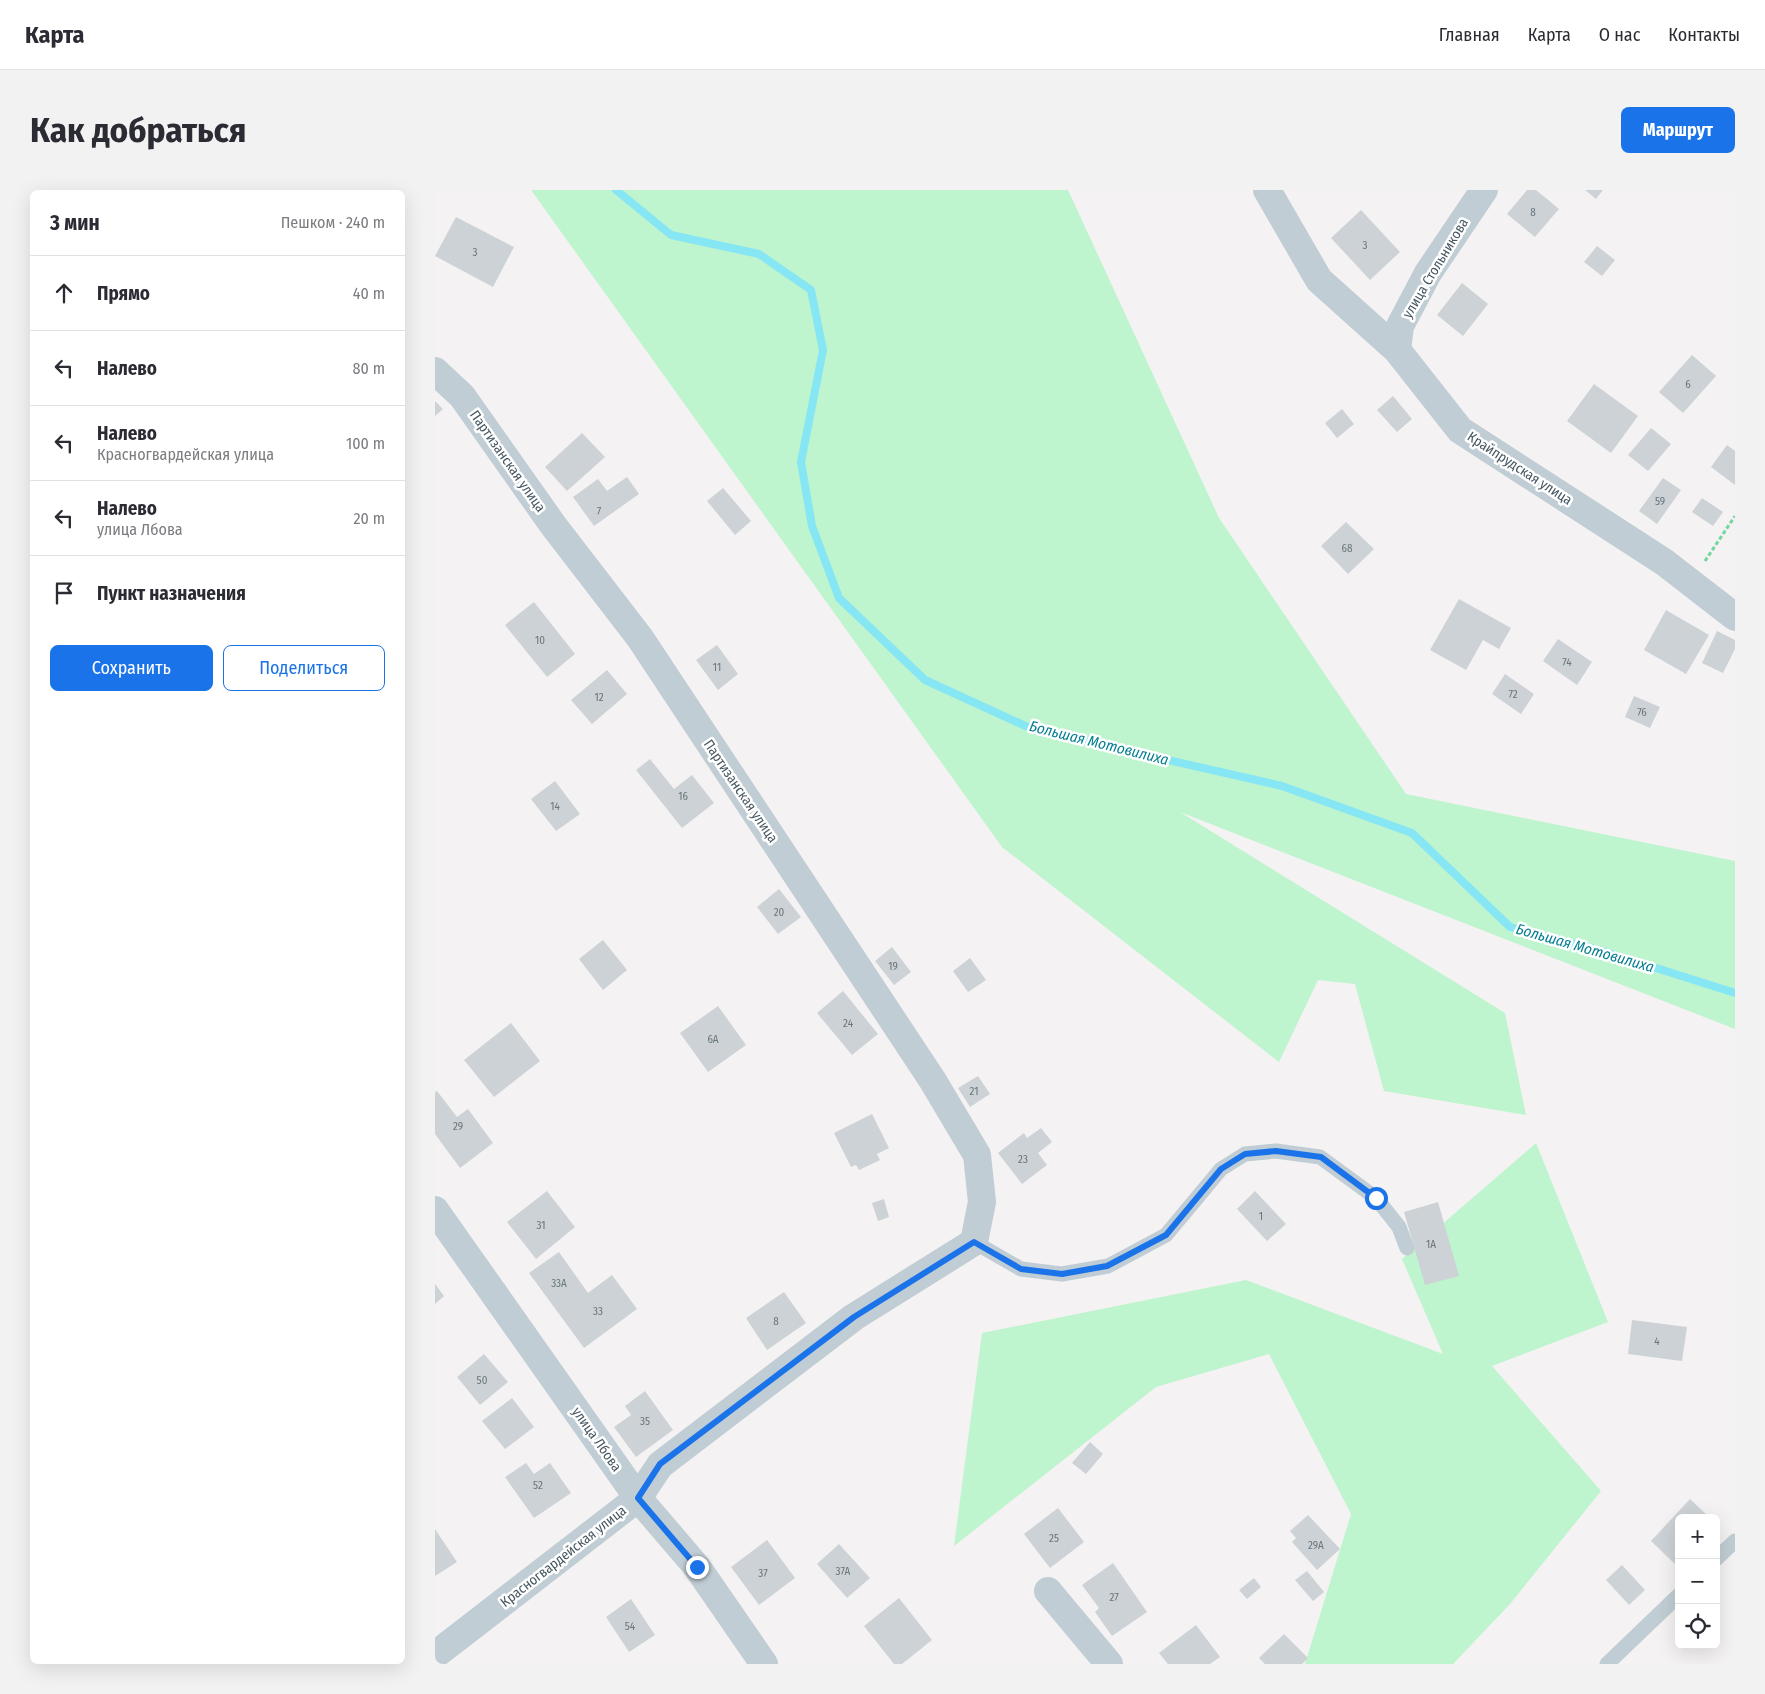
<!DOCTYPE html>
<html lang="ru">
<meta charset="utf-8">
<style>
body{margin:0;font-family:"Fira Sans Condensed",sans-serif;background:#f2f2f3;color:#2b2b33}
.controls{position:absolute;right:15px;bottom:15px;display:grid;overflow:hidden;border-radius:8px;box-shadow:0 5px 20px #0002}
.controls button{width:45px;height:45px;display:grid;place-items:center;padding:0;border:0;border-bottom:1px solid #e1e1e2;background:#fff;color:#2b2b33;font:25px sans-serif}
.stop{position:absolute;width:15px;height:15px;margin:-11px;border:4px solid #1a73e8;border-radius:50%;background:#fff}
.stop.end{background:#1a73e8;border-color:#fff;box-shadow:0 1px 5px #0008}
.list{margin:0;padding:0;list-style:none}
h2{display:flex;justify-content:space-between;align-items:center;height:65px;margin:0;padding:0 20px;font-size:21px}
h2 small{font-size:16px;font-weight:400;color:#7c7c81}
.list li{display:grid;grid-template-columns:32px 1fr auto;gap:15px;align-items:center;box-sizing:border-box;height:75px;padding:0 20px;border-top:1px solid #e1e1e2}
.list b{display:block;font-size:19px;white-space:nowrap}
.list p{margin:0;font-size:16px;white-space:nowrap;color:#7c7c81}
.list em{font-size:16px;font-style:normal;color:#7c7c81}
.actions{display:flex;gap:10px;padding:15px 20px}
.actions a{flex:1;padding:11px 0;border:1px solid #1a73e8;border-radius:8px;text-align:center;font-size:18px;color:#1a73e8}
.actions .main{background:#1a73e8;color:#fff}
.icon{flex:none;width:28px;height:28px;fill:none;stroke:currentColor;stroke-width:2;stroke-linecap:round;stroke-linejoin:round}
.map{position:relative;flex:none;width:1300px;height:1474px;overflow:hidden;border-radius:8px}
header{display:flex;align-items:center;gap:30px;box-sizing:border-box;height:70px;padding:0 25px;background:#fff;border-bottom:1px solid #e1e1e2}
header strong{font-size:24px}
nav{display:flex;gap:28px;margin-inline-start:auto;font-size:18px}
.intro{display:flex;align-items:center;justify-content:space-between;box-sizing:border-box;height:120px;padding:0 30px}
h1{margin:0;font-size:35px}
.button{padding:12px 22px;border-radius:8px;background:#1a73e8;color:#fff;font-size:18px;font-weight:700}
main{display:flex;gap:30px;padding:0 30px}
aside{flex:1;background:#fff;border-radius:8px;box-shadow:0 5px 20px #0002}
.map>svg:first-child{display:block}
</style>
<header>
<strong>Карта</strong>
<nav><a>Главная</a><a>Карта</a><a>О нас</a><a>Контакты</a></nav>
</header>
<div class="intro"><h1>Как добраться</h1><a class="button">Маршрут</a></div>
<main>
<aside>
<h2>3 мин<small>Пешком · 240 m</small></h2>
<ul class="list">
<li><svg class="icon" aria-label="ahead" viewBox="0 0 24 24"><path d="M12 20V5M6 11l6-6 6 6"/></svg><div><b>Прямо</b></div><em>40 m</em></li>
<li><svg class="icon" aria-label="left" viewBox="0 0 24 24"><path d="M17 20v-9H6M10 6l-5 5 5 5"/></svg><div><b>Налево</b></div><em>80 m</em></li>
<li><svg class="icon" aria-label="left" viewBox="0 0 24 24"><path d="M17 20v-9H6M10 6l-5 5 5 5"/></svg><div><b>Налево</b><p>Красногвардейская улица</p></div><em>100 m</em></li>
<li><svg class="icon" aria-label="left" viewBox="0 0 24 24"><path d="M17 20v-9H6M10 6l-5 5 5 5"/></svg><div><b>Налево</b><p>улица Лбова</p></div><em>20 m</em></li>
<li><svg class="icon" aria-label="arrive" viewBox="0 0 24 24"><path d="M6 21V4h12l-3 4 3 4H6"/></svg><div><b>Пункт назначения</b></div></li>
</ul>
<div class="actions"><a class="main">Сохранить</a><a>Поделиться</a></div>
</aside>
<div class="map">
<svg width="1300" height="1474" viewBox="0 0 1300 1474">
<rect width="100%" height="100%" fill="#f4f2f2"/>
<path fill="#bef4ce" d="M96 0H633L784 328 971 604 1300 671V839L745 622 1070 823 1091 925 949 901 920 794 883 790 844 872 567 657Z
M1101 953 1173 1132 1057 1176 1166 1301 1075 1414 1018 1474H870L916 1324 834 1164 721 1197 519 1356 547 1143 811 1090 1008 1164 967 1069Z"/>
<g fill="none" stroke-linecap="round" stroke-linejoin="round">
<path stroke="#87e6f4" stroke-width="8" d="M181 0 236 45 324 64 376 100 388 160 366 272 377 336 404 408 490 490 597 539 847 596 977 643 1075 737 1164 760 1300 803"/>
</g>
<path fill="#cdd2d6" d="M1092 0H1101L1124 19 1100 47 1072 24Z
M1150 0H1168L1161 9Z
M926 20 965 62 935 90 896 48Z
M21 27 79 57 58 97 0 66Z
M1162 56 1180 70 1167 86 1149 72Z
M1027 93 1053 114 1028 146 1002 125Z
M1257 165 1281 186 1248 223 1224 202Z
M1159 194 1203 226 1176 263 1132 231Z
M958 206 977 229 962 242 942 220Z
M0 211 8 219 0 226Z
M907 219 919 234 902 248 890 233Z
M1216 238 1236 254 1213 281 1193 265Z
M147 243 170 267 132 301 110 277Z
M1292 255 1300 261V295L1276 277Z
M192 287 204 304 159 336 138 307 163 289 172 301Z
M1228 288 1246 300 1222 334 1204 321Z
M288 298 316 331 300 345 272 311Z
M1267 308 1288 322 1278 336 1257 322Z
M911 332 939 359 913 384 886 356Z
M1024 409 1076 438 1064 459 1048 450 1031 480 995 460Z
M99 412 140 464 112 487 70 435Z
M1231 420 1274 445 1251 484 1209 460Z
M1282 441 1300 450V459L1288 483 1267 473Z
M1123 449 1157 472 1142 495 1108 471Z
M282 455 303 484 283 500 261 470Z
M172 480 192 504 157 534 136 510Z
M1070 484 1099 504 1086 524 1057 504Z
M1199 506 1225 517 1215 538 1190 527Z
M215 569 239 599 257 585 279 613 247 638 201 580Z
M120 591 145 624 121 641 96 609Z
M344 699 366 727 343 744 322 717Z
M168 750 192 780 168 800 144 769Z
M457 757 476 782 459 795 440 771Z
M535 768 551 790 533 802 518 781Z
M408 801 443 844 417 865 382 823Z
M283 816 311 855 273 882 245 843Z
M76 833 105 871 59 907 29 870Z
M543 886 555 904 535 917 523 898Z
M2 901 22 927 33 919 58 953 25 978 0 944V902Z
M437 924 454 958 442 964 445 970 424 980 421 975 416 977 399 943Z
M606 938 617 952 603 963 612 975 587 994 563 963 589 943 592 948Z
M112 1001 140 1037 101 1069 72 1032Z
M820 1001 851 1034 832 1051 802 1019Z
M449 1009 454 1027 443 1031 437 1013Z
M1003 1012 1024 1086 990 1095 969 1022Z
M124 1062 153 1103 177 1085 202 1119 149 1158 94 1083Z
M0 1094 9 1106 0 1114Z
M349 1102 371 1133 332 1160 311 1128Z
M1197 1130 1252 1137 1247 1171 1193 1164Z
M49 1164 73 1192 45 1215 22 1187Z
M210 1201 238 1240 201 1267 179 1237 196 1225 190 1216Z
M77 1208 99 1237 70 1259 47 1231Z
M655 1252 668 1264 651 1284 637 1273Z
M91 1273 99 1284 115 1273 136 1303 99 1328 70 1287Z
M1255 1309 1275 1328H1244V1370L1240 1374 1216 1351Z
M623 1318 649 1352 615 1378 589 1344Z
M873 1325 905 1359 882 1380 857 1352 861 1348 855 1341Z
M0 1339 22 1372 0 1386Z
M332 1350 360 1388 324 1415 296 1377Z
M404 1354 435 1388 412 1408 382 1374Z
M678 1373 712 1422 677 1446 660 1422 664 1418 647 1395Z
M1187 1375 1210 1400 1194 1415 1171 1390Z
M872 1381 889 1402 878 1411 860 1390Z
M819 1388 826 1397 812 1409 804 1400Z
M464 1408 497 1450 467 1474H459L429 1436Z
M196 1409 220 1445 194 1462 171 1427Z
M761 1435 785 1467 775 1474H733L724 1463Z
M849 1444 873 1468 867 1474H830L824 1468Z"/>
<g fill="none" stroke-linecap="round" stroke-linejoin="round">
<path stroke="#72d69d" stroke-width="3" stroke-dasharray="4 2.5" stroke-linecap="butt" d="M1270 371 1300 326"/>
<path stroke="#c1cdd4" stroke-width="15" d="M539 1052 586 1079 627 1084 673 1076 731 1045 786 979 810 964 841 961 885 967 941 1008 964 1037 972 1058
M1281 1369 1300 1351
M1172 1474 1244 1405"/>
<path stroke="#c1cdd4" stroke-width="28" d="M832 0 884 90 962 160 1025 240 1229 372 1300 427
M962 160 965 136 993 83 1049 0
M0 181 27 206 118 335 205 448 498 891 542 965 547 1012 539 1052 419 1127 225 1275 203 1308 0 1465
M0 1020 203 1308 262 1377 329 1474
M613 1401 674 1474"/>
</g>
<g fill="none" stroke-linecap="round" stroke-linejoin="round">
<path stroke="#1a73e8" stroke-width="6" d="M262 1377 203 1308 225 1274 419 1127 539 1052 586 1079 627 1084 672 1076 731 1045 786 979 810 964 841 961 886 967 941 1008"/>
</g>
<g text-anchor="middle" stroke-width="5" stroke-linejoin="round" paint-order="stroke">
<g font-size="11" fill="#68767e">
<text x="1098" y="26">8</text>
<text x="930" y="59">3</text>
<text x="40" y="66">3</text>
<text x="1253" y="198">6</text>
<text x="1225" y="315">59</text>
<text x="164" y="325">7</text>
<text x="912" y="362">68</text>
<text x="105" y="454">10</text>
<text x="1132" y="476">74</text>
<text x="282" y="481">11</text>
<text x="1078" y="508">72</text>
<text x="164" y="511">12</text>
<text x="1207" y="526">76</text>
<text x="248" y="610">16</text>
<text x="120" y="620">14</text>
<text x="344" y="726">20</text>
<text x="458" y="780">19</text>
<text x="413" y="837">24</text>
<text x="278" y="853">6А</text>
<text x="539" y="905">21</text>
<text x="23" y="940">29</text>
<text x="588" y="973">23</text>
<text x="826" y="1030">1</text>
<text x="106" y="1039">31</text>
<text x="996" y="1058">1А</text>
<text x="124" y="1097">33А</text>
<text x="163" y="1125">33</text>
<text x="341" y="1135">8</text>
<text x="1222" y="1155">4</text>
<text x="47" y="1194">50</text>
<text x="210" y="1235">35</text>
<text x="103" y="1299">52</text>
<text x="619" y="1352">25</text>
<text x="881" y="1359">29А</text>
<text x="408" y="1385">37А</text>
<text x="328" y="1387">37</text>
<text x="679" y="1411">27</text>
<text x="195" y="1440">54</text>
</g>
<g font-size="14" fill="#475761" stroke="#fff">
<text transform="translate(1000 78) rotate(-59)" y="5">улица Стольникова</text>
<text transform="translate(73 271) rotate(55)" y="5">Партизанская улица</text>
<text transform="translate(1085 278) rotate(33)" y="5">Крайпрудская улица</text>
<text transform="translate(306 601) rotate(56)" y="5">Партизанская улица</text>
<text transform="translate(162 1249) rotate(55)" y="5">улица Лбова</text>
<text transform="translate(128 1366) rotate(-38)" y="5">Красногвардейская улица</text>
</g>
<g font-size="15" font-style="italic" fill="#047e91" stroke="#fff">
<text transform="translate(664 553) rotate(14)" y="5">Большая Мотовилиха</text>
<text transform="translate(1150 758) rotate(16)" y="5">Большая Мотовилиха</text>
</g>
</g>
</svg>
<div class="controls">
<button>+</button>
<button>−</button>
<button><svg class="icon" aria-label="locate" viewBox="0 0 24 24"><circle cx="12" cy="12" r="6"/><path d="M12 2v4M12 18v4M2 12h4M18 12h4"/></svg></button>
</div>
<div class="stop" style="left:941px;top:1008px"></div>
<div class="stop end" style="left:262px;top:1377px"></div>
</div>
</main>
